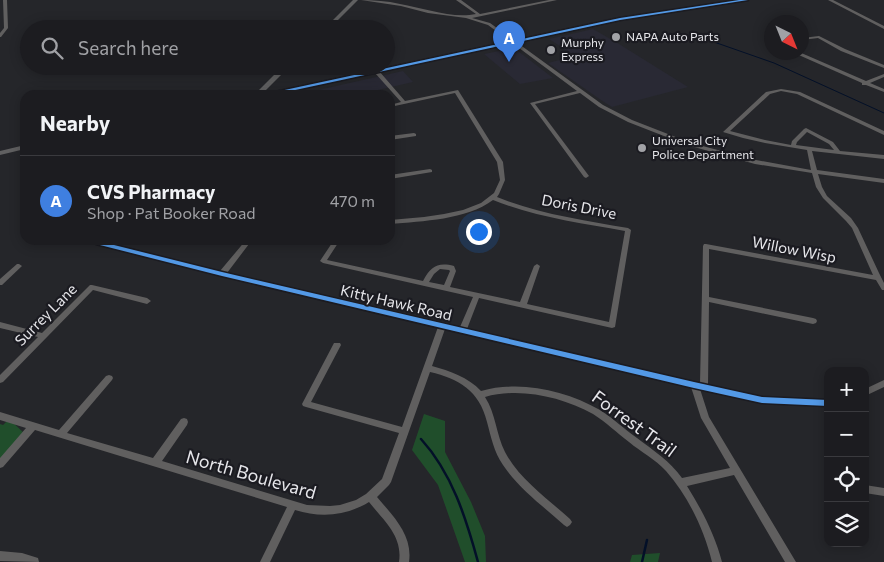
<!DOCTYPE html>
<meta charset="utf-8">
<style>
body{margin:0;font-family:Commissioner,sans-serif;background:#29292d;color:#f1f3f6}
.controls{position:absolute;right:15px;bottom:15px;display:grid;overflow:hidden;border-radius:10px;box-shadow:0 2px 12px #0003}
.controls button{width:45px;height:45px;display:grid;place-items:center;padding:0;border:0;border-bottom:1px solid #3a3a3e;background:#1c1c20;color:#f1f3f6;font:25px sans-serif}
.compass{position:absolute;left:764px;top:15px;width:45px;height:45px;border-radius:50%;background:#1c1c20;box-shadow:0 2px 12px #0003;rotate:137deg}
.you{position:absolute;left:478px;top:231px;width:18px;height:18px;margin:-12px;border:4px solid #fff;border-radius:50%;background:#1a73e8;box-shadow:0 0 0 8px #1a73e833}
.badge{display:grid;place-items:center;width:32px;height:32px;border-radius:50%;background:#b45309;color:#fff;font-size:16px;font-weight:700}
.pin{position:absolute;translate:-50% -41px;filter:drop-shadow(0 1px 2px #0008)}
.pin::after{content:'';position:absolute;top:26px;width:18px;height:15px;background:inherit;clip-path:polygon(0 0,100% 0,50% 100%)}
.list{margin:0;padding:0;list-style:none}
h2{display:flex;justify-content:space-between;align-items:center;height:65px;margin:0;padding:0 20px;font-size:21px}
h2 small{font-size:16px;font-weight:400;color:#a0a1a5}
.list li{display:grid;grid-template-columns:32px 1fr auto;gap:15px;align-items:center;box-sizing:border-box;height:90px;padding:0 20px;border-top:1px solid #3a3a3e}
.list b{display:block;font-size:19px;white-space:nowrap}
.list p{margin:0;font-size:16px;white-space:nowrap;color:#a0a1a5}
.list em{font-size:16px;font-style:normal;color:#a0a1a5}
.icon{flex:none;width:28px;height:28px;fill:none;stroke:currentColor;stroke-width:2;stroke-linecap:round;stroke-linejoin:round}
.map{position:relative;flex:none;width:884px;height:562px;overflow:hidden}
.search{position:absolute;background:#1c1c20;box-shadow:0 2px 12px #0003;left:20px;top:20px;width:375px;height:55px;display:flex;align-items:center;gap:12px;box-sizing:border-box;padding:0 18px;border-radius:28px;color:#a0a1a5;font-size:19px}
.panel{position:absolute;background:#1c1c20;box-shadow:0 2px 12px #0003;left:20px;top:90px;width:375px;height:155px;border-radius:15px}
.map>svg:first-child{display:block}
</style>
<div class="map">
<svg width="884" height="562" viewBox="0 0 884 562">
<rect width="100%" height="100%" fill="#25262a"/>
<path fill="#292934" d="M593 29 619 44 688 87 612 107 601 100 548 63 575 56 549 39Z
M514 48 553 78 520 84 484 54Z
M403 71 413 82 356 95H305V93Z"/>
<path fill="#204e2b" d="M424 414 445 421V452L471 502 485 536 486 562H465L438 485 412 450Z
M9 419 24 433 0 459V424L3 425Z
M660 553 658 562H630L632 555Z"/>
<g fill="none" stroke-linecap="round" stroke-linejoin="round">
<path stroke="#031028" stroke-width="1" d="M714 42 774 63 884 113"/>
<path stroke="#031028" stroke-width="2.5" d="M421 439C452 473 466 518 478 562
M642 562 647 540"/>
<path fill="#605f5f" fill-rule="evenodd" d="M3 0H7L8 28 1 37H0V33L4 28Z
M361 0C374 0 387 1 400 4 424 8 452 19 476 14L456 0H461L480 14 549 0H557L472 18 490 23 603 105 632 120 691 143 756 160 811 170 807 150 765 143 743 138 723 132 766 92 781 89 800 92 884 131V135L797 94 781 91 770 94 730 131 765 140 791 145 792 141 804 129 806 128 833 142 840 151 884 155V159L812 151 817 170 884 179V183L818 174 822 187 827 196 851 218 858 228 879 273 884 283V290H882L876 280 709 249V297L813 318 816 319 817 321 816 323 813 324 709 302 708 385 762 397 828 400V406L762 403 700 389 709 417 796 562H785L734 475 687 486C702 510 715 535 722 562H712C704 529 688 496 666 471 655 459 641 452 629 442 617 433 606 422 593 414 562 397 520 387 485 397 496 414 496 434 505 452 519 479 548 499 570 519L572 522 570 525 567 527 564 525C543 506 519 489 503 465 494 452 491 437 487 422 479 390 459 379 430 372L391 482 389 485 377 497C393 516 413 535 409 562H399C403 536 384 521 369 502 346 516 321 518 295 510L270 562H260L287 507 35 430 3 467 0 468V458L26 428 0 420V412L59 430 106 376 109 375 112 376 113 378 112 380 67 433 153 458 181 419 184 418 187 419 188 422 187 425 162 461 307 505 330 506 340 505 356 500 366 494 382 479 399 433 306 407 303 406 302 404 334 343H340L341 345 311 402 402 427 438 327 222 276 98 245 95 243 97 240H104L103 242 220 271 246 240H252L227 273 460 327 473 297 323 263 320 261 334 240H340L327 260 423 281C431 266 438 262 454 266L456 271 450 287 520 302 534 266 537 264 540 266 527 304 609 322 625 231C580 223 535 217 493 200 466 220 423 221 390 224V220L424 217 444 214 463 210 481 203 494 193 500 180 497 162 455 93 390 107V105L401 102 375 73V71H379L405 101 458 90 503 162 505 180 499 194 497 197C539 214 583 220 628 228L631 230 615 327 612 328 479 298 467 329 700 383 703 246 704 244H706L873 275 852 228 846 221 823 198 816 187 812 173 755 164 687 145 628 122 599 107 580 93 535 104 589 176 586 178 584 177 530 103 577 91 488 25 466 18 428 13 401 6ZM807 132 829 144 834 150 796 145 797 142ZM440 269 449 270 450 271 444 285 429 282 434 274ZM445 329 691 387 701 418 730 468 682 478C670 461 654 451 637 438 624 429 613 418 600 410 565 390 520 380 481 391 468 377 450 371 432 366Z
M828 0H833L884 26V29Z
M819 36 845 49 884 65V68L841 51 818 38 802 40V38Z
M767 43H772V45H767Z
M792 52H799L866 81 884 74V77L870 83 884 89V92L866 85H862V83Z
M414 133 416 134V136L390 140V136Z
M430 169 432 170V172L390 179V175Z
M17 264H19L22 266 2 285H0V279Z
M90 285H92L147 298 151 301 147 304 93 290 3 382 0 383V375L38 337 0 328V322L42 333Z
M884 380V387L865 396V389Z
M865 485 884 488V496L865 493Z
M0 551 22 553 38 558 39 562 0 561Z"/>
<path fill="#606061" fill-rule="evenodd" d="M353 0H358L329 29H324Z
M736 0H748L620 21 275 95H263L266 93 620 17Z
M283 66H290L261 95H254Z
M25 145V149L0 155V151Z"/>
<g stroke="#1b1b21" stroke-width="3">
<path id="cycleway" d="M739 0H748L620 20 272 95H264L266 94 620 18Z
M98 240H104L102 242 222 272 694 382 762 397 828 400V406L762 403 694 388 222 276 96 244 95 243Z"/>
</g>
<use href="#cycleway" fill="#5399e6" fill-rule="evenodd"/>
</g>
<g fill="#a2a3a7" stroke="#1b1b21" stroke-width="2">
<circle cx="616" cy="37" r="5"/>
<circle cx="551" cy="50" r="5"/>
<circle cx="642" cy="148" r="5"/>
</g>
<g text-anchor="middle" stroke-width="4.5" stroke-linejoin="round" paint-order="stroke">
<g font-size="12" fill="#e6e6ea" stroke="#1b1b21" text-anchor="start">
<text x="626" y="41">NAPA Auto Parts</text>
<text x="561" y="47">Murphy<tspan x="561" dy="14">Express</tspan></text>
<text x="652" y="145">Universal City<tspan x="652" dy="14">Police Department</tspan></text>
</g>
<g font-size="15" fill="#e6e6ea" stroke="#1b1b21">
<text transform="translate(579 207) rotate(11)" y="5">Doris Drive</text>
<text transform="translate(794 250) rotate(11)" y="5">Willow Wisp</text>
<text transform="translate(396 303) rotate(13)" y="5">Kitty Hawk Road</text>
<text transform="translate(46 315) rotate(-45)" y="5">Surrey Lane</text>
</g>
<g font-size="18" fill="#e6e6ea" stroke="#1b1b21">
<text transform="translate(634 424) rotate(36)" y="6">Forrest Trail</text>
<text transform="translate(251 475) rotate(16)" y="6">North Boulevard</text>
</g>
</g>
</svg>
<div class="controls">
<button>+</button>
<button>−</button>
<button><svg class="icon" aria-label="locate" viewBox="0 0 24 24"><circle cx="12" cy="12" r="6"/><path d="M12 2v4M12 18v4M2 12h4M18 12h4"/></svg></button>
<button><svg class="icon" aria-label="layers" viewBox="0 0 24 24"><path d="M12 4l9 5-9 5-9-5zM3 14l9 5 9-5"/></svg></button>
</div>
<svg class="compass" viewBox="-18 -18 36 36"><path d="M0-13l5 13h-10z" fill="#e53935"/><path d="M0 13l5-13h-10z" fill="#a0a1a5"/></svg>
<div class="you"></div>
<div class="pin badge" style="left:509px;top:62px;background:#3f7fe0">A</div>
<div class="search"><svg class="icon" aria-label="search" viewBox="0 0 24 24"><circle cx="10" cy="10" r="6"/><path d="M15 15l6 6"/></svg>Search here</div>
<section class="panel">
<h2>Nearby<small></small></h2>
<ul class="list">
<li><span class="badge" style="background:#3f7fe0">A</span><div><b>CVS Pharmacy</b><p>Shop · Pat Booker Road</p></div><em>470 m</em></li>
</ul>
</section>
</div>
